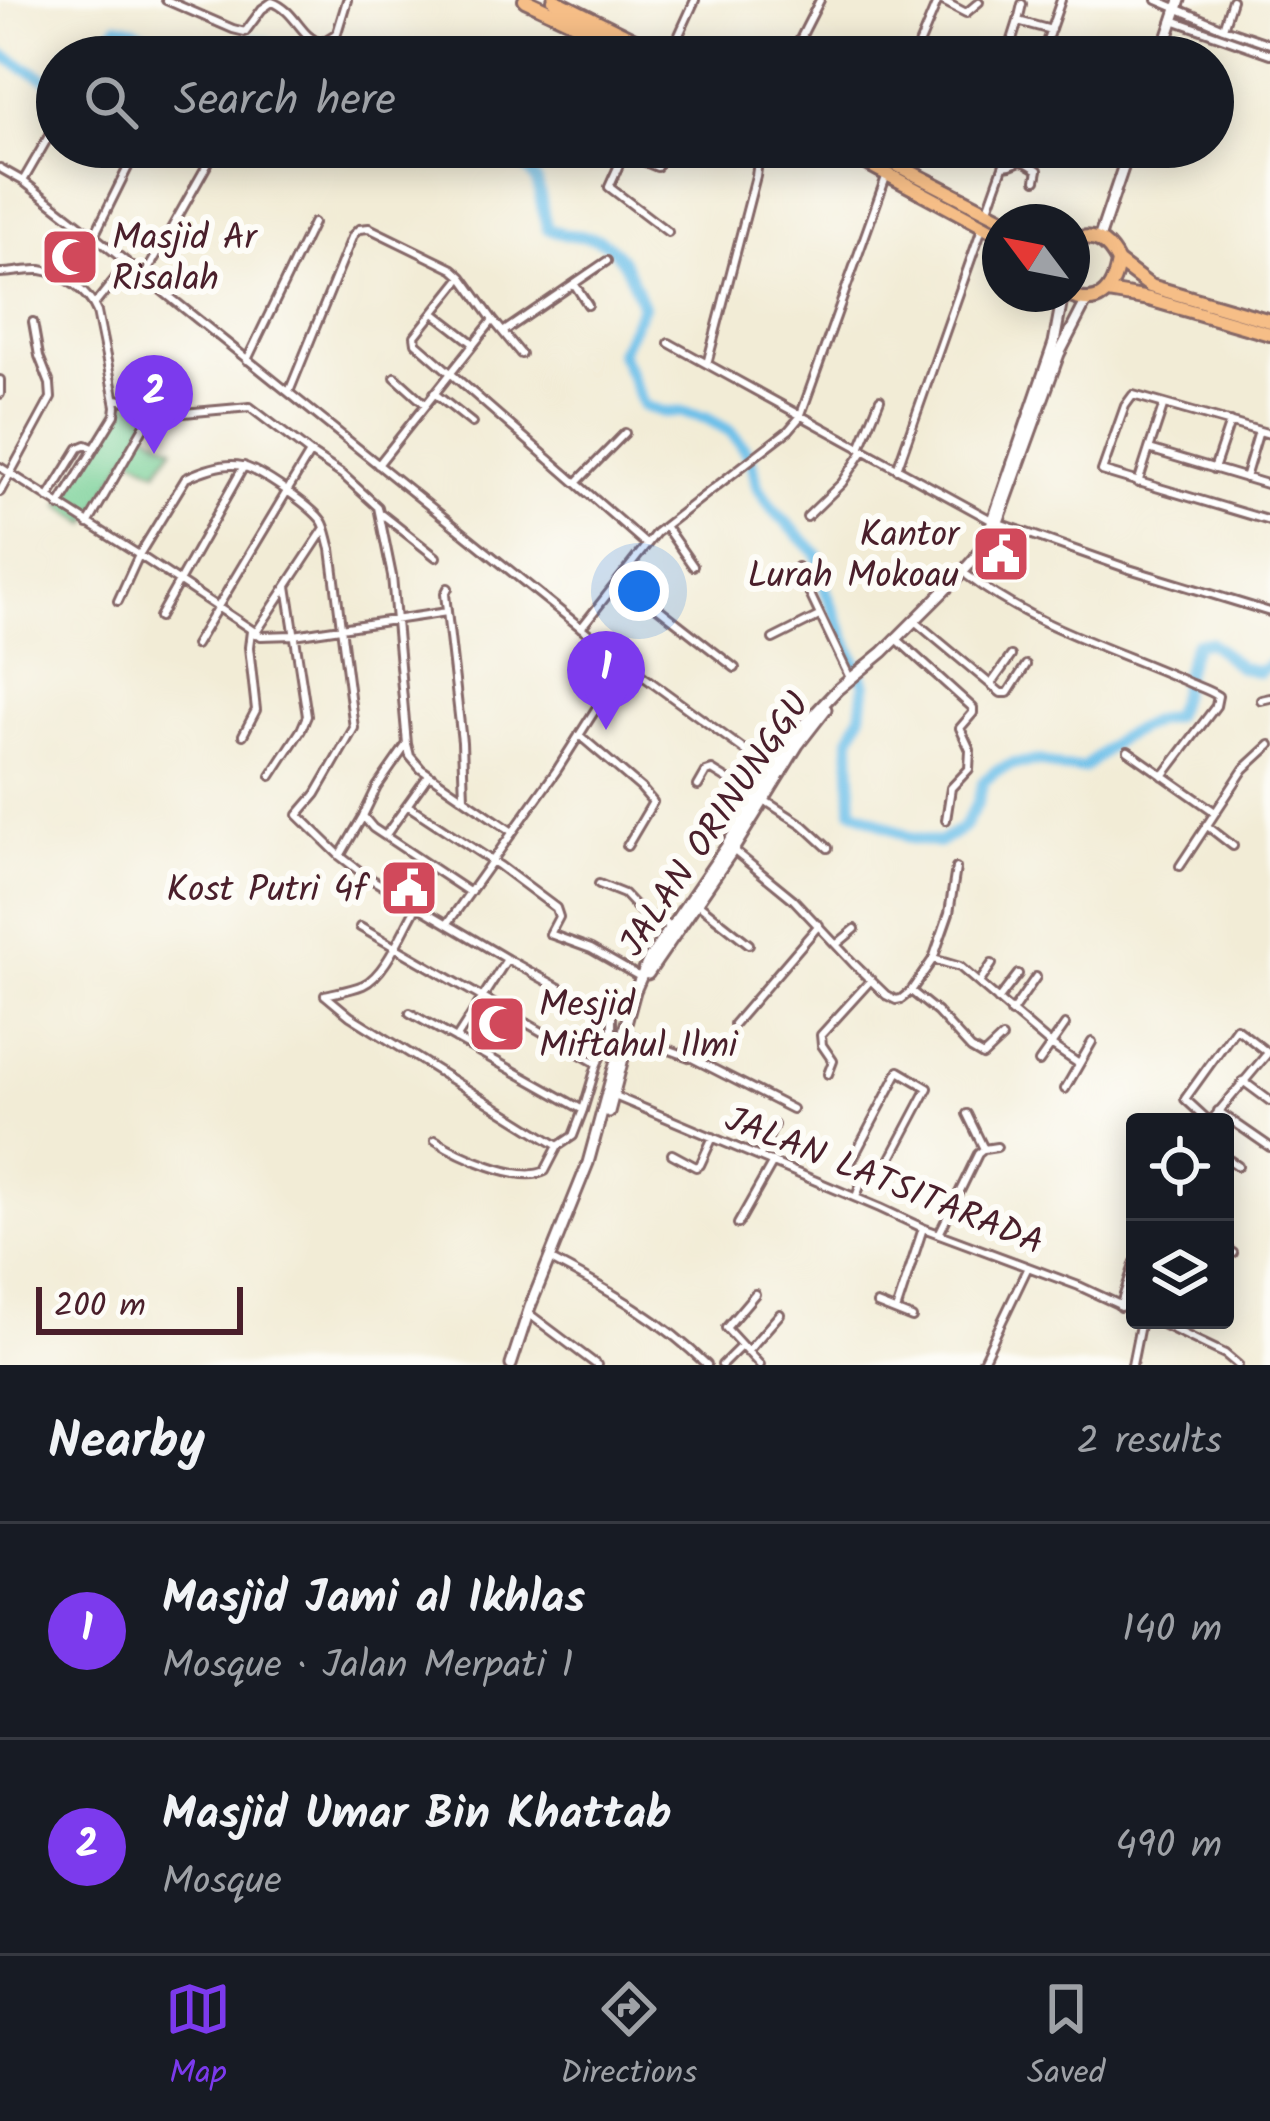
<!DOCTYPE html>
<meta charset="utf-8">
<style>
body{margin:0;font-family:Kalam,sans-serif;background:#20242c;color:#f1f3f6}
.controls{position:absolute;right:36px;bottom:36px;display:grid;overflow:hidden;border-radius:12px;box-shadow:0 6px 30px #0003}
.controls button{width:108px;height:108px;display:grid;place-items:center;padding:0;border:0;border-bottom:3px solid #363941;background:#171b24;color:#f1f3f6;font:60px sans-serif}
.compass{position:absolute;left:982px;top:204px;width:108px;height:108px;border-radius:50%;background:#171b24;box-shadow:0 6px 30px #0003;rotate:302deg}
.scale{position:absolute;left:36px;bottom:30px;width:207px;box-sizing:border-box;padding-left:12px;border:6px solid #4a1f2b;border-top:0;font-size:33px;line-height:42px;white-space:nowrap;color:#4a1f2b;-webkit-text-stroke:9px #fdfcf7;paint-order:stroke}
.you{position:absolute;left:639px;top:591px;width:42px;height:42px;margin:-30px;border:9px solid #fff;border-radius:50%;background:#1a73e8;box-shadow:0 0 0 18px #1a73e833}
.badge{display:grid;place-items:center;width:78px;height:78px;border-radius:50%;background:#7c3aed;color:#fff;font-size:39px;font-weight:700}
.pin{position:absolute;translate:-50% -99px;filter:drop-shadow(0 3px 6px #0008)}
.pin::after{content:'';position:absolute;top:63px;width:42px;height:36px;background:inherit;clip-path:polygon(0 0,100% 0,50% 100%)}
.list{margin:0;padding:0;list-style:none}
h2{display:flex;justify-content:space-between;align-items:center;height:156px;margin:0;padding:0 48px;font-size:51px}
h2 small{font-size:39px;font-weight:400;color:#9ea1a6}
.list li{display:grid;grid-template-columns:78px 1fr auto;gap:36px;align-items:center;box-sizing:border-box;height:216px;padding:0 48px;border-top:3px solid #363941}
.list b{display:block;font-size:45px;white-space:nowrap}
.list p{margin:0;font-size:39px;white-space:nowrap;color:#9ea1a6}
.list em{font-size:39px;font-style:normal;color:#9ea1a6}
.icon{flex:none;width:66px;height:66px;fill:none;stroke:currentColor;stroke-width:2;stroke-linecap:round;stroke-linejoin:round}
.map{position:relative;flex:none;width:1270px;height:1365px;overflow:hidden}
.search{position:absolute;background:#171b24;box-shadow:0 6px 30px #0003;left:36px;right:36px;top:36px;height:132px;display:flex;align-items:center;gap:30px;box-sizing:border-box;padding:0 42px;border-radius:66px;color:#9ea1a6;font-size:45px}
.sheet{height:588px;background:#171b24}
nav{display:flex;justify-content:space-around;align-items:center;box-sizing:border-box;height:168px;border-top:3px solid #363941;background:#171b24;font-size:33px;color:#9ea1a6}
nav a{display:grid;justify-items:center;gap:6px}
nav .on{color:#7c3aed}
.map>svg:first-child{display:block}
</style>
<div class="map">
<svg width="1270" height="1365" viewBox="0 0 1270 1365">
<rect width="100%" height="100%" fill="#fdfcf7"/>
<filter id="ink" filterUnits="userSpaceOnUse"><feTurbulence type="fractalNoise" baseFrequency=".00833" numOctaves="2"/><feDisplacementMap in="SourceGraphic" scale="24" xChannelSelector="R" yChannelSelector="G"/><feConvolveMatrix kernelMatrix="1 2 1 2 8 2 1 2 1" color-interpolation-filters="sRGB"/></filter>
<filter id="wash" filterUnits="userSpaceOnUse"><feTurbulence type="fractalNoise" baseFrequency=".004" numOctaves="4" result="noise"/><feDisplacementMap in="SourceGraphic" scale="48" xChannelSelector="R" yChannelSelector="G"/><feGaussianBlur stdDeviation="2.7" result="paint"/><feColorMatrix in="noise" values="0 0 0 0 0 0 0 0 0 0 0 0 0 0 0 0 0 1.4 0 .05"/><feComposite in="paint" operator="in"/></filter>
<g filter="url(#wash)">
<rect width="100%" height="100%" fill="#f2ecd6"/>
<path fill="#76cf95" stroke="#607760" stroke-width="3" d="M119 401 131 402 150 416 142 428 174 447 157 471 128 455 88 524 60 506 115 415Z"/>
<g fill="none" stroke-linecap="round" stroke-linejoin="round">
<path stroke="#6dc0e9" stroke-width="12" d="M0 54 57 85
M67 57 68 51 102 47 118 26 131 29 191 57
M232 57 249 40 267 43 283 57
M520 147 524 164 537 182 547 228C569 239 573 233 593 238 623 246 632 281 643 306L620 352C630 370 634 387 644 406L664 412H682L706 418 730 431 744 448 753 465 757 486 772 508 817 554 826 592 865 684 861 714 850 738 852 809 910 838 939 843 963 828 978 802 983 782 996 771 1013 764 1040 761 1063 768H1084L1119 738 1154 721 1173 716C1185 693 1183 665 1196 643L1209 642 1240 667 1259 672 1270 664"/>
</g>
</g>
<g filter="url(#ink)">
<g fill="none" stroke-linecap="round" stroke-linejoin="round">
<g stroke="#856767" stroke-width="12">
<path id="minor" d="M166 0 233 29 245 32 262 9 272 2C296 11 300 37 321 43L337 33 347 0
M941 0 966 13 979 2
M1157 0 1223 28 1270 44
M1022 4 1018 21 1051 30
M1173 20 1270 54
M1223 28 1232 0
M1012 40 1018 21
M669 57 695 0
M791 57 820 0
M914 57 938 0
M1041 57 1061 0
M192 147 211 158 217 147
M627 147 609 187 668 232
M760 147 756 176 707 364 993 521 1129 569 1270 612
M624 153 657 167
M1004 166C1025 164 1014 154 1038 170L1036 180
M0 168 23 181 94 236 625 663 773 771
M23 181 57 122
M988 209 1010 147
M94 236 138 147
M0 273C14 273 28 269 41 270 63 273 89 292 97 312L116 406 115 415 59 506
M144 277 211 158
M462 277 415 336 416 343 646 544
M575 285 588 305
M95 304 126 265
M434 313 474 344
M503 332 607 261
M669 343 707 364
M247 360 313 223
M395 377 425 404
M0 380V394
M289 392 353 235 359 229 369 228 453 269 462 277 493 320
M434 393 472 423
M116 399 131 402 150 416 250 407 310 453
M1270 434 1133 395 1125 406 1102 471 1270 521
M860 448 880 399
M1149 449 1164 404
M378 465 493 320 521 354
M0 467 139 555 186 478C201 471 225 462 242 466 260 470 311 506 322 521 327 529 328 540 331 549L354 728 316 794 298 815 340 856 366 876 507 959 612 1017V1031L597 1064 583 1110
M897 469 982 228
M1214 469 1230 422
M1245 478 1259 431
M577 482 625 433
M1138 483 1149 449 1270 485
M0 492 51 398 50 384 39 356 33 322
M48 498 79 448 86 445 93 448
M383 515 436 557
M807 517 842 483 864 450
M88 524 150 416
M665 526 693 566
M797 567 850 678
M968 576C1032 625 1110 648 1183 680 1195 686 1207 689 1218 696L1216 706 1163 776
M621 579 735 668
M448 588 445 594 462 742 464 798
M118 601 139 555 261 636 294 635 447 612
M159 617 244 466
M917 623 1001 693H1008L1026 665
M581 628 656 533 789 430 800 417 886 177
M255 634 325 528
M773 639 819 616
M899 641 973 708V713L960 728 970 750 969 769 951 788 946 820
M195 645 310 453 343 475 378 507 392 576 407 744 377 787 363 816 373 828 469 892
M991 684 1011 656
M1261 700 1270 698
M243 735 256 710 249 647 251 631
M579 735 641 788 653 802 627 846
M407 744 410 756 421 769 511 831
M1128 751 1215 812
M271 776 301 730 307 716 287 586
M698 786 706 772 712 770 756 797
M764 800 803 825 828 848
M407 805 500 866 556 908 559 917 550 934 591 949 640 977
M1206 825 1233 846
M385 836 428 776
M733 850 793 899 853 963 886 995 896 1000 901 999 911 991 933 959 949 913 956 868
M340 856 362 818
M1180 866 1244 769 1270 745
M599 884 624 894 640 911 674 928
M696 902 749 944
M448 923 557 770 625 663
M360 927 596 1063
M837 944 855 929
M933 959 960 967 1051 1045 1039 1062
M979 983 992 964
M911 991 937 1012 971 1049 983 1056 1002 1038
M325 995 350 1016 558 1146 573 1136 583 1110 410 1013
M325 995C337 992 351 990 363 985 386 975 404 927 417 906
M998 1000 1018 974
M1011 1013 1036 977
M734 1024 819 925
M1065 1025 1051 1045 1079 1064
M629 1035 692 1058 792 1109
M456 1039 507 959
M899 1071 928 1088 881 1177C871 1181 855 1174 850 1164Z
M828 1074 833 1061 822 1045 821 1035 871 980
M1243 1081 1270 1101
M1065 1089 1092 1042
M612 1095 880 1208 923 1228 1079 1286 1135 1312
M1218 1111 1270 1147
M967 1114 984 1149
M1210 1122 1185 1099 1236 1028 1268 1053
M1210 1122 1267 1054
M435 1140C458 1155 520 1184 545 1171L558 1146
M672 1154 696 1167 700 1165 713 1137
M760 1156 774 1125
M1225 1157 1238 1166
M856 1197 864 1175
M738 1224 773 1162
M939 1234 978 1154 984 1149 997 1147
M1225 1248 1233 1253
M555 1262C612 1292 661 1320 707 1365
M755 1294 726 1328 760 1365
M877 1304 912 1318
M1120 1307 1135 1262
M896 1311 923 1228
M528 1313 597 1365
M1154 1320 1225 1354 1238 1365
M747 1352 780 1314
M722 1365 741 1346
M981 1365 1028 1267
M1132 1365 1141 1320"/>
</g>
<g stroke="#856767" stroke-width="15">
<path id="tertiary" d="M1161 57 1180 0
M1099 239 1130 147
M994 533 1059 354 1087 300
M648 974 733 850 798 745 826 709
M609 1112 629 1035
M511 1365 530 1307 588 1163 635 991 649 959 726 847 772 770 803 726 837 690 883 652 959 576 975 558 988 535 1054 343 1063 294"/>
</g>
<g stroke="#856767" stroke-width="18">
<path id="trunk" d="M525 0 647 57
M554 0 669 57
M837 147 1000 235
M862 147 1008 222
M1118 262 1150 286 1270 321
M1108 292 1149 299 1270 334
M1066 294C1098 310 1113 293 1118 262 1108 242 1094 232 1072 240"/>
</g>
<use href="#minor" stroke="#fff" stroke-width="6"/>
<use href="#tertiary" stroke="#fff" stroke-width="9"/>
<use href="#trunk" stroke="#f6be87" stroke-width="12"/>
</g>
</g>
<defs>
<g id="mosque-square" transform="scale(3)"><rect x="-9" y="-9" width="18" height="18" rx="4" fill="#d1495b" stroke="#fdfcf7"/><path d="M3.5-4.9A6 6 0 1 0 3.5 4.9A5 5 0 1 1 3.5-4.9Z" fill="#fff"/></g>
<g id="civic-square" transform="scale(3)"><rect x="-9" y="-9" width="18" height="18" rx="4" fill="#d1495b" stroke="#fdfcf7"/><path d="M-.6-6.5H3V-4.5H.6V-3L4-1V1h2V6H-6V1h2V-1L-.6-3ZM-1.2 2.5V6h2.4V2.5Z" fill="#fff"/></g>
</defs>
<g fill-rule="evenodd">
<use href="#mosque-square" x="70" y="257"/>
<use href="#civic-square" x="1001" y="554"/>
<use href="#civic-square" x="409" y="888"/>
<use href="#mosque-square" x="497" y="1024"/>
</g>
<g text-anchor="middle" stroke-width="12" stroke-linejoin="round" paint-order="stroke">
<g font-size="36" fill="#4a1f2b" stroke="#fdfcf7" text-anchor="start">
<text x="112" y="249">Masjid Ar<tspan x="112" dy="41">Risalah</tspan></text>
<text x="959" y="546" text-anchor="end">Kantor<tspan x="959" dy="41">Lurah Mokoau</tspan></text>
<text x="367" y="901" text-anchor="end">Kost Putri 4f</text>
<text x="539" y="1016">Mesjid<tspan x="539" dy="41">Miftahul Ilmi</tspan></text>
</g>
<g font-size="36" fill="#4a1f2b" stroke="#fdfcf7">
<text transform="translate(713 823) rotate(-56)" y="13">JALAN ORINUNGGU</text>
<text transform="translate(885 1179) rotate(22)" y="13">JALAN LATSITARADA</text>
</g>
</g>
</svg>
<div class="controls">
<button><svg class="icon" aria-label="locate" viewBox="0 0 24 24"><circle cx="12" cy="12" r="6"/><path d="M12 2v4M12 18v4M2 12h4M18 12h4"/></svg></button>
<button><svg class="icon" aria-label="layers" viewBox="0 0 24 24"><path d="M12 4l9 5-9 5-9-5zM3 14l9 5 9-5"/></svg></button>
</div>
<svg class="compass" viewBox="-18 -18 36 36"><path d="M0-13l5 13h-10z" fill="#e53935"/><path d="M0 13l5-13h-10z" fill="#9ea1a6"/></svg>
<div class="scale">200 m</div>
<div class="you"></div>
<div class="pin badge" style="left:606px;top:730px">1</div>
<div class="pin badge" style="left:154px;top:454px">2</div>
<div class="search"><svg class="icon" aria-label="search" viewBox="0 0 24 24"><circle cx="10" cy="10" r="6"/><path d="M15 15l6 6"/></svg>Search here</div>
</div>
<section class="sheet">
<h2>Nearby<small>2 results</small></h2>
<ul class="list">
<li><span class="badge">1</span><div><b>Masjid Jami al Ikhlas</b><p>Mosque · Jalan Merpati 1</p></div><em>140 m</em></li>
<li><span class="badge">2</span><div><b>Masjid Umar Bin Khattab</b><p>Mosque</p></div><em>490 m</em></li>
</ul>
</section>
<nav>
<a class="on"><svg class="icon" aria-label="map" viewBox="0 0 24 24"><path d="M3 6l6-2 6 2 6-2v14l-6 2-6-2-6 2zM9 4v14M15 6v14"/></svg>Map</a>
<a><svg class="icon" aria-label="directions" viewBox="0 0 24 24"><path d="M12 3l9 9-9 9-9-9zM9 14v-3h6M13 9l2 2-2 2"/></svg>Directions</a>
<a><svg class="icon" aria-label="saved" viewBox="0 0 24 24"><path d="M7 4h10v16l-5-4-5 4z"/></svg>Saved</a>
</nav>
